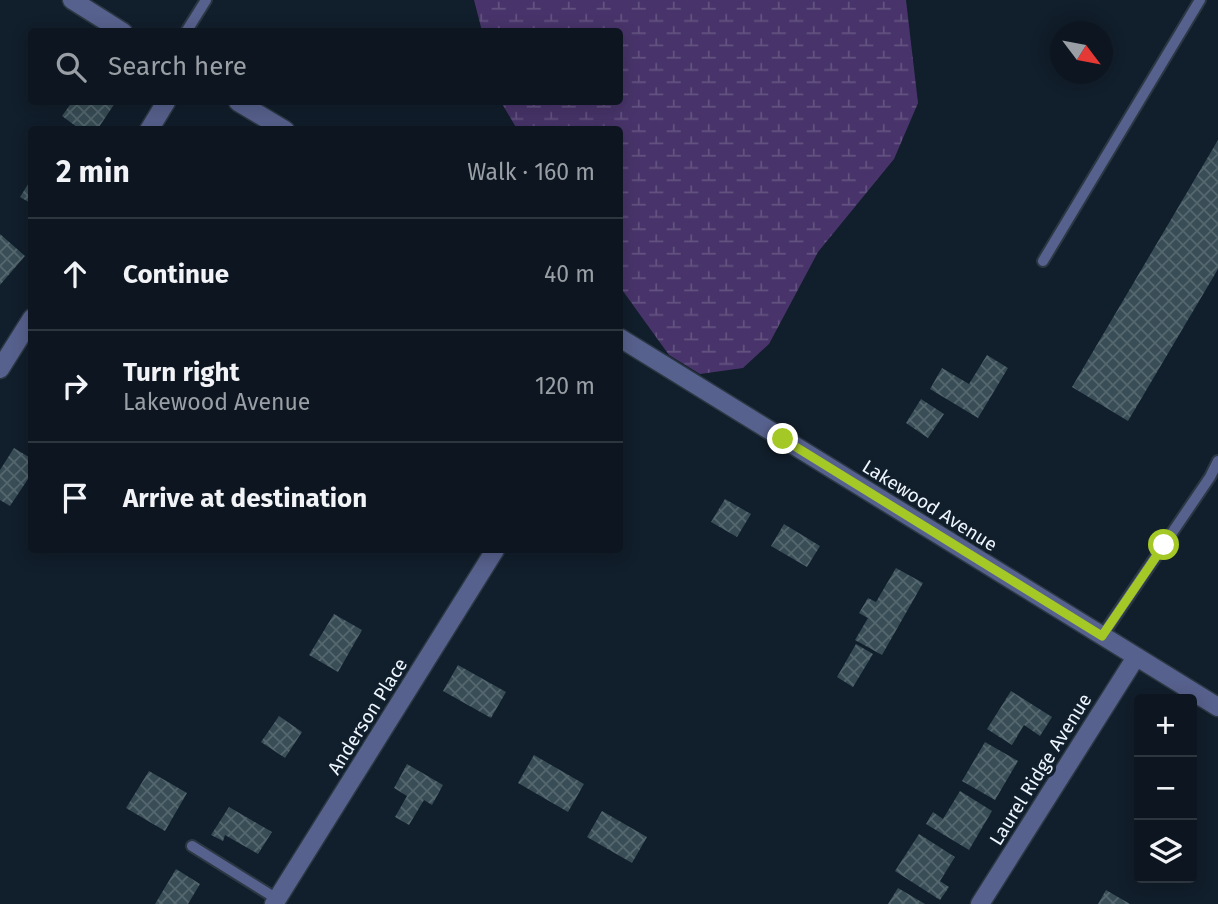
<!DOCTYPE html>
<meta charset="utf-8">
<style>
body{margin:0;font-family:"Fira Sans",sans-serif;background:#161f29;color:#f1f3f6}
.controls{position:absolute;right:21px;bottom:21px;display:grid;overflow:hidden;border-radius:7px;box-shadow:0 4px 18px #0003}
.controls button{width:63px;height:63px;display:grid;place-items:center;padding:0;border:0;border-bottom:2px solid #2d353e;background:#0d1620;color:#f1f3f6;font:35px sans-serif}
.compass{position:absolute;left:1050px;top:21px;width:63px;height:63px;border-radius:50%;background:#0d1620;box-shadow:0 4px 18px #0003;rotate:122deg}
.stop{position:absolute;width:21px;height:21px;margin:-16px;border:5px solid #a4c825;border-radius:50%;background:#fff}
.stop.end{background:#a4c825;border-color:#fff;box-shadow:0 2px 7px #0008}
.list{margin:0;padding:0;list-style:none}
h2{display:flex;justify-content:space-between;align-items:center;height:91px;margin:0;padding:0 28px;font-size:30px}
h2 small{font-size:23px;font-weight:400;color:#9a9fa5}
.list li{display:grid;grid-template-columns:46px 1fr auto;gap:21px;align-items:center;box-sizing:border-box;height:112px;padding:0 28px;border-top:2px solid #2d353e}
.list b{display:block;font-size:26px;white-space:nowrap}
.list p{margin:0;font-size:23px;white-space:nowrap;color:#9a9fa5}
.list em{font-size:23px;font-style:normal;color:#9a9fa5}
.icon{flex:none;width:38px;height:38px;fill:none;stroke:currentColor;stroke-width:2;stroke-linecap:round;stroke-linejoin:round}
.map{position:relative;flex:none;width:1218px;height:904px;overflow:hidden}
.search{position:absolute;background:#0d1620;box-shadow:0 4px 18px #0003;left:28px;top:28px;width:595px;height:77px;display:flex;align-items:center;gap:18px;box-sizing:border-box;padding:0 24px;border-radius:7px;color:#9a9fa5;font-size:26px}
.panel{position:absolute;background:#0d1620;box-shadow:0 4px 18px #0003;left:28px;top:126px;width:595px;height:427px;border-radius:7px}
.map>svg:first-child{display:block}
</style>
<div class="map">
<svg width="1218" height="904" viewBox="0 0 1218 904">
<defs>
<pattern id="wetland-marsh" width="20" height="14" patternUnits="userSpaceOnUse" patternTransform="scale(1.75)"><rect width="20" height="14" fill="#48346a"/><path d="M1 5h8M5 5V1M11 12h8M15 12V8" fill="none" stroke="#635280"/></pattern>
<pattern id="building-cross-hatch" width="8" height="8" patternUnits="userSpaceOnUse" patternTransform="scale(1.75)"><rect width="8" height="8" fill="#384d56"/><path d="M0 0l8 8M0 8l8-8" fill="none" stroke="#55676f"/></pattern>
</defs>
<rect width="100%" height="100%" fill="#111e2b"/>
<path fill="url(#wetland-marsh)" d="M474 0H906L918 103 894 159 818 252 769 344 743 368 700 374 669 355 620 287V130L517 129 501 102H620V32L482 31Z"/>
<path fill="url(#building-cross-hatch)" d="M72 102H113L115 103 97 130H81L62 116Z
M1218 140V269L1128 421 1072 387Z
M32 178V204L20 197Z
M0 234 25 256 0 285Z
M987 355 1008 368 978 418 930 389 942 368 969 384Z
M921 399 944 414 928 438 906 423Z
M14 448 32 459V473L10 506 0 500V470Z
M725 499 751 514 737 537 711 522Z
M784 524 820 546 807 567 771 546Z
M896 568 923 583 882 655 855 640 868 618 859 613 868 598 876 602Z
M334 614 362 630 338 672 309 655Z
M856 644 873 654 853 687 837 677Z
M458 665 506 692 491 718 443 691Z
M1011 691 1052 717 1040 736 1024 725 1012 745 987 729Z
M279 716 302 732 285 758 261 742Z
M985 742 1018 761 995 800 962 781Z
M534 755 584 784 568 812 518 783Z
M407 764 443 785 432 805 424 800 409 825 395 817 407 796 394 788Z
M149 771 187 793 165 831 126 808Z
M960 791 992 811 969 850 926 824 933 812 943 819Z
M229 807 272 832 258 854 225 835 223 841 211 835Z
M602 811 647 837 632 863 587 837Z
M919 834 955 857 940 881 949 887 940 900 895 871Z
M176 869 200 884 188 904H155Z
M898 888 925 904H888Z
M1106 890 1130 904H1098Z"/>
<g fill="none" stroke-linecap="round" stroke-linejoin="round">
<g stroke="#2b3844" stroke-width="14">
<path id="service" d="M186 32 206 0
M1043 261 1200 0
M1102 636 1210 477 1218 461
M192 846 277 899"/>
</g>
<g stroke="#2b3844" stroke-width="21">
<path id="minor" d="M149 130 166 102
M0 369 32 318
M274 904 495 550
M980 904 1136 657"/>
</g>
<g stroke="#2b3844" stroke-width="21">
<path id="tertiary" d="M72 0 123 32
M238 102 285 130
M620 338 1218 707"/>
</g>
<use href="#service" stroke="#57618d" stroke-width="10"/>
<use href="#minor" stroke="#57618d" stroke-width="18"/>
<use href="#tertiary" stroke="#57618d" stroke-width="18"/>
</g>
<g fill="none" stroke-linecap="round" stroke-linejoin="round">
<path stroke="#a4c825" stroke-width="9" d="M783 439 1102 636 1164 545"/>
</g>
<g text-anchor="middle" stroke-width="7" stroke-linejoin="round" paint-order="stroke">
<g font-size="19" fill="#edf5fe" stroke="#111e2b">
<text transform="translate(930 505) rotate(32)" y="7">Lakewood Avenue</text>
<text transform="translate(367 716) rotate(-58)" y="7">Anderson Place</text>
<text transform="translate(1040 769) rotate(-58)" y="7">Laurel Ridge Avenue</text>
</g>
</g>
</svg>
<div class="controls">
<button>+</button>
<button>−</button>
<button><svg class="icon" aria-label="layers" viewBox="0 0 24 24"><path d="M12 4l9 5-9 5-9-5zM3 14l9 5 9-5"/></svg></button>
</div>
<svg class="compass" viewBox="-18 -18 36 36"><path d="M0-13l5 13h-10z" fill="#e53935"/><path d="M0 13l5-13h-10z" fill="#9a9fa5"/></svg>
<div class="stop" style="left:1164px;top:545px"></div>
<div class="stop end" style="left:783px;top:439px"></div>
<div class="search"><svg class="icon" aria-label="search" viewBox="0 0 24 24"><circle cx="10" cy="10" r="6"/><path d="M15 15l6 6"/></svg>Search here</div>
<section class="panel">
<h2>2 min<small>Walk · 160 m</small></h2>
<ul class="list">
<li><svg class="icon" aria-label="ahead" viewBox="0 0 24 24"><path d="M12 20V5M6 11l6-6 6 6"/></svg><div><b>Continue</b></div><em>40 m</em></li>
<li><svg class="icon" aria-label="right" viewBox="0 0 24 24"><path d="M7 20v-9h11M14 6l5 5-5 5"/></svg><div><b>Turn right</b><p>Lakewood Avenue</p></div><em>120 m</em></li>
<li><svg class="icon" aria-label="arrive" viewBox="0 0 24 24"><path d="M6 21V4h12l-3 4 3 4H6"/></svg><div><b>Arrive at destination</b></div></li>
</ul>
</section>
</div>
